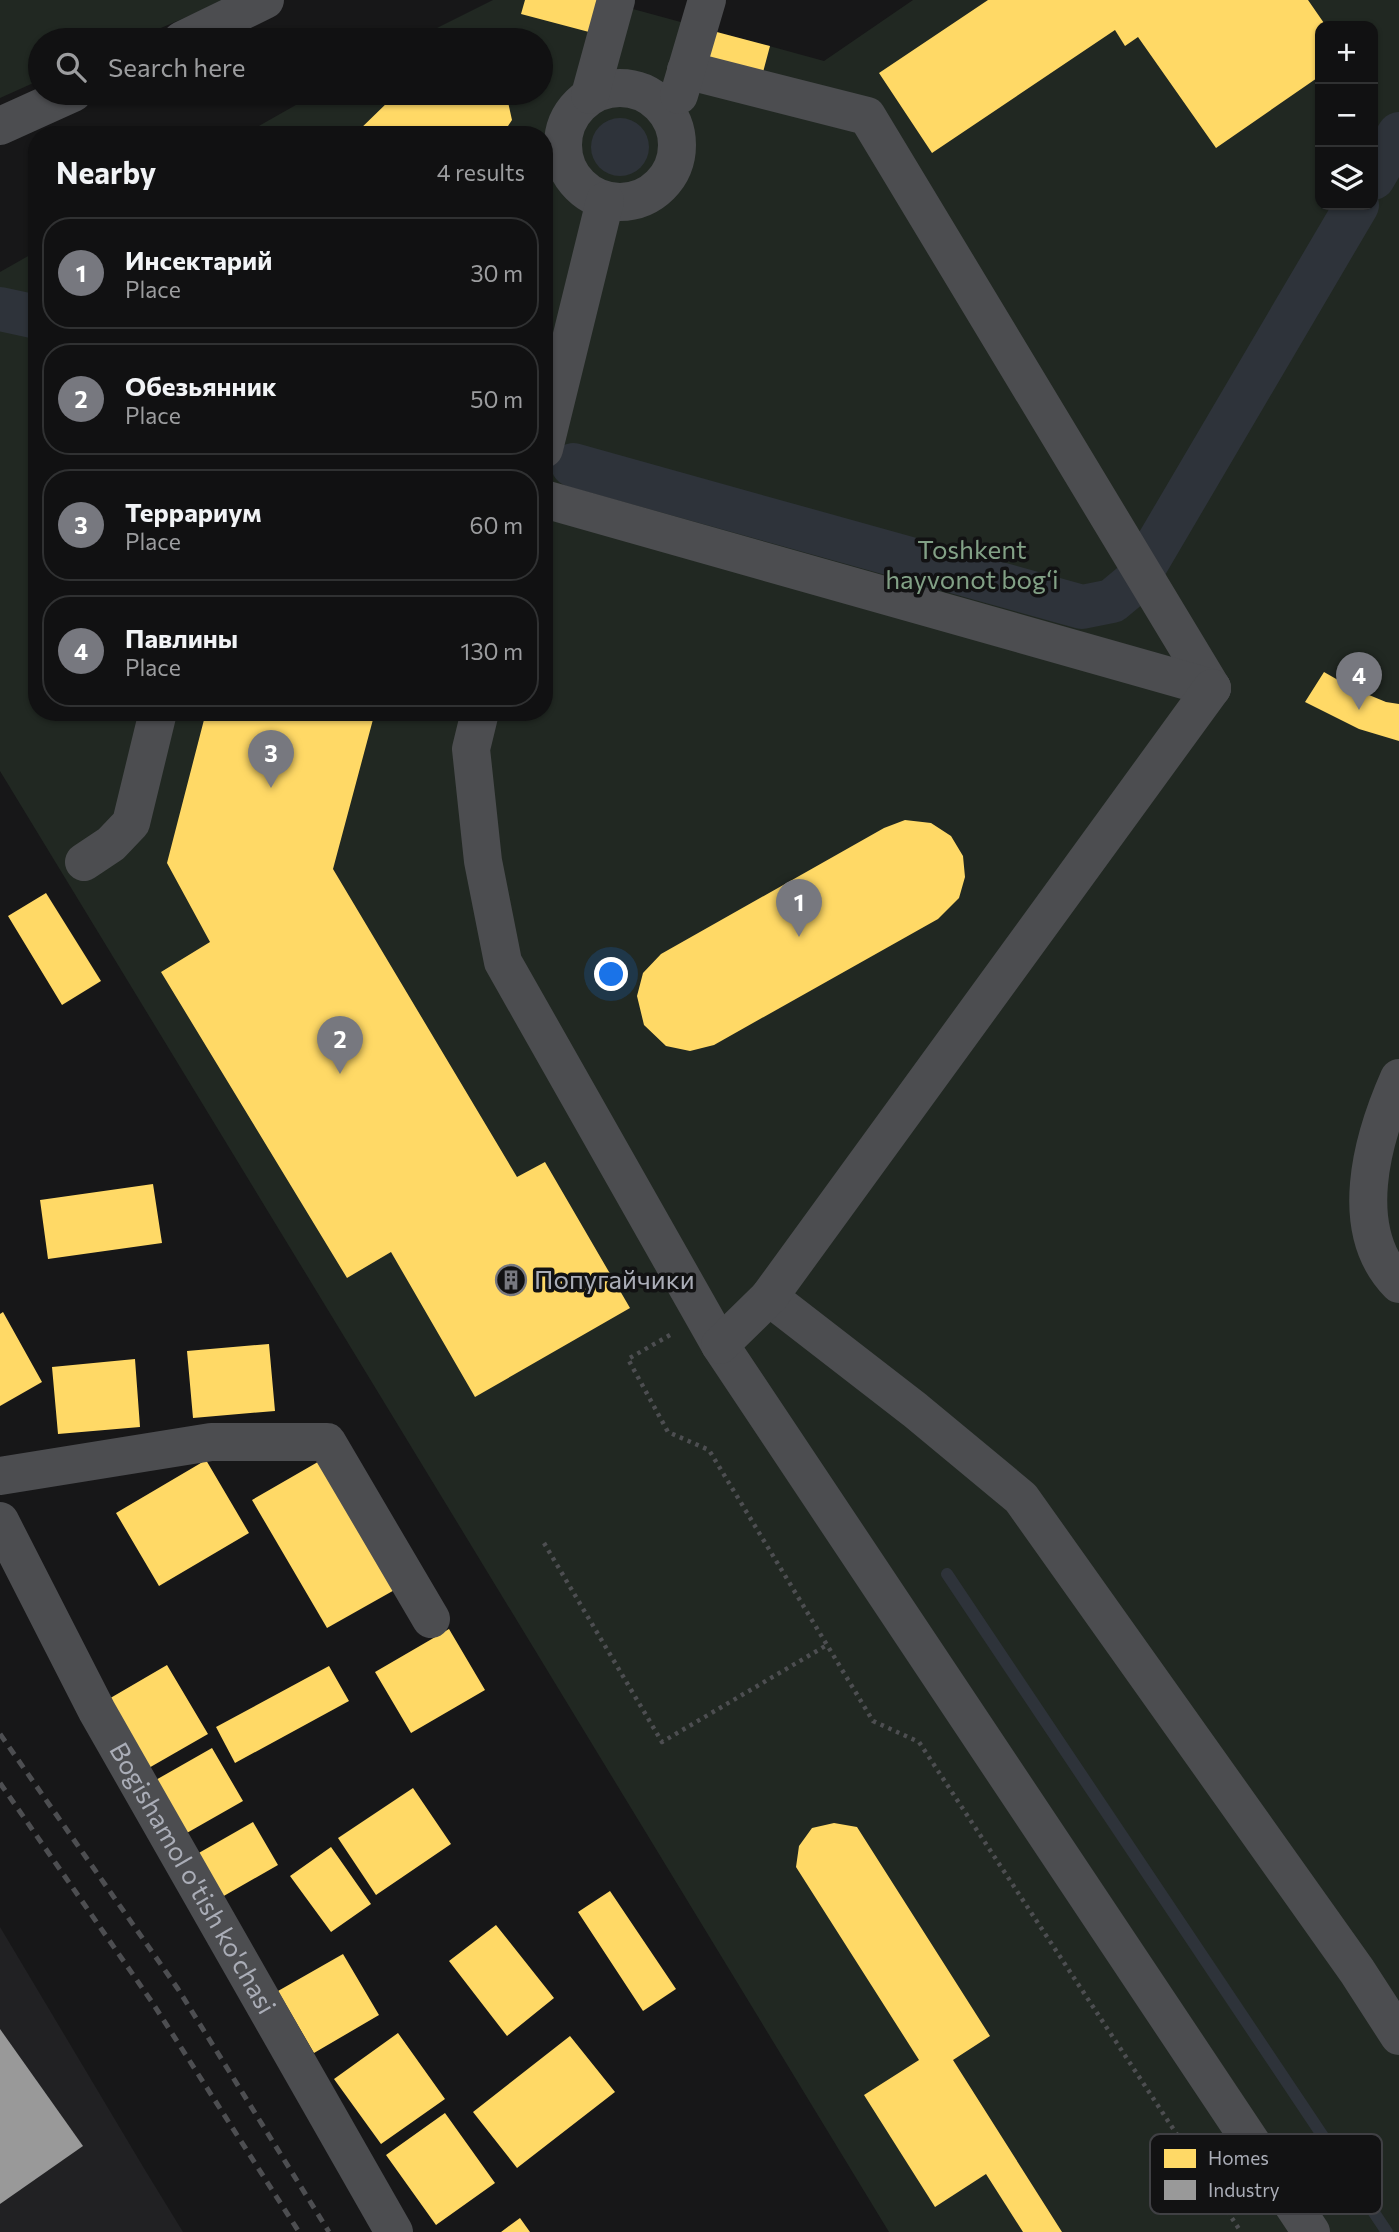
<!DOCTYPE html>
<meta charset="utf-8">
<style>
body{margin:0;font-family:Commissioner,sans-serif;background:#1a1a1b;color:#f1f3f6}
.controls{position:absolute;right:21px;top:21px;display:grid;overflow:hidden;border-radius:14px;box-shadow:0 2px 5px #0004}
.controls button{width:63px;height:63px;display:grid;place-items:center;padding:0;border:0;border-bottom:2px solid #303132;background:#111112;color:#f1f3f6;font:35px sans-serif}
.you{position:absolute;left:612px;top:975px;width:24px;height:24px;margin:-18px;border:5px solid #fff;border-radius:50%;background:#1a73e8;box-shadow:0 0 0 10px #1a73e833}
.badge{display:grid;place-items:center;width:46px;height:46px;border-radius:50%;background:#77787f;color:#fff;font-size:23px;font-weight:700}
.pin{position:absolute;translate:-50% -58px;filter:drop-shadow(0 2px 4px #0008)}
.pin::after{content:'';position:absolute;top:37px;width:24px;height:21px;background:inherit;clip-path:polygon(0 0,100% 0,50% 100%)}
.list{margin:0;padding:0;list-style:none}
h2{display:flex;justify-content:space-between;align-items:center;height:91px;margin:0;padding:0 28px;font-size:30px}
h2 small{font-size:23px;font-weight:400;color:#9c9d9f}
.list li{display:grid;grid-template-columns:46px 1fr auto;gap:21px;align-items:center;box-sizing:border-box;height:112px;margin:0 14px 14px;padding:0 14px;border:2px solid #303132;border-radius:28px}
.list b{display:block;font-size:26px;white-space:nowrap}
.list p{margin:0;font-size:23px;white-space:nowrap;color:#9c9d9f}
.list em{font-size:23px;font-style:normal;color:#9c9d9f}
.icon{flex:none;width:38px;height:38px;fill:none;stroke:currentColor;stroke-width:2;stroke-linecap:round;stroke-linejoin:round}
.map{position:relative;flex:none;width:1399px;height:2232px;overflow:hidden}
.search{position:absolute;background:#111112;box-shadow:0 2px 5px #0004;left:28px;top:28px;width:525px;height:77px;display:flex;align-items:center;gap:18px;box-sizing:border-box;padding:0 24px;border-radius:38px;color:#9c9d9f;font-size:26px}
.panel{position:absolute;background:#111112;box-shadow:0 2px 5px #0004;left:28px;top:126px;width:525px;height:595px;border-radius:28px}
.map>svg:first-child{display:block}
</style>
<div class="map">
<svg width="1399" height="2232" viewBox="0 0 1399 2232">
<rect width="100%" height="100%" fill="#171718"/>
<path fill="#212123" d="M0 1927 145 2170 183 2232H0Z"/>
<path fill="#212822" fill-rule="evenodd" d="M0 0H226L133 40H40V80L0 98Z
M493 0H600L824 61 913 0H1399V2232H889L0 771V272L37 251V712H544V135H243L317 93H541V40H413ZM1320 26H1373V205H1320Z"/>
<path fill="#2e333a" d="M591 147a29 29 0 1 1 58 0a29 29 0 1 1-58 0Z"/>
<path fill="#ffd966" d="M525 0H598L589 32 521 14Z
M988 0H1308L1326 26H1320V76L1216 148 1138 37 1125 46 1115 30 932 153 879 73Z
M713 31 770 46 762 76 705 62Z
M403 93H506L512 120 502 135H354L392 98Z
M1324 672 1352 688 1386 702 1399 704V741L1359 729 1305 702Z
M206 712H375L333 869 517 1177 545 1162 630 1308 475 1397 391 1252 347 1278 161 972 210 942 167 863Z
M905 820 931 823 951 836 963 856 965 877 959 898 938 919 714 1045 690 1051 666 1046 644 1025 637 996 643 973 661 954 884 828Z
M46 893 101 981 62 1005 8 916Z
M153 1184 162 1243 48 1259 40 1200Z
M3 1312 42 1382 0 1406V1314Z
M269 1344 275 1411 193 1418 187 1351Z
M135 1359 140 1427 58 1434 52 1367Z
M323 1459 398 1588 327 1628 252 1500Z
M206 1460 249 1533 159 1586 116 1513Z
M449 1629 485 1690 411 1733 375 1672Z
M167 1665 208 1734 147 1769 107 1700Z
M329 1666 349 1701 235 1763 216 1727Z
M212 1748 243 1801 185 1834 154 1781Z
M413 1788 451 1844 376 1895 338 1838Z
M253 1822 278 1865 222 1897 197 1854Z
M834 1823 857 1827 990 2036 953 2060 1062 2232H1023L986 2174 935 2207 864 2095 919 2060 796 1867 799 1846 812 1828Z
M331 1847 371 1904 331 1932 290 1876Z
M610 1891 676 1989 643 2011 578 1912Z
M496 1925 554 1998 507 2036 449 1961Z
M343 1954 379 2015 314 2053 278 1991Z
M398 2033 445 2099 381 2144 334 2079Z
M570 2036 615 2092 517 2168 473 2112Z
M445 2113 495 2183 436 2225 386 2155Z
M520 2218 530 2232H501Z"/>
<path fill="#999" d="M0 2029 83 2146 0 2204Z"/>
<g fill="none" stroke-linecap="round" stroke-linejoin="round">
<path stroke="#2e333a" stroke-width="12" d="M947 1574 1387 2232"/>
<path stroke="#2e333a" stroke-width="44" d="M1373 178 1399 134
M0 309 37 317
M573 465 1082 607 1112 601 1136 581 1357 205"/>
<path stroke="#4d4e51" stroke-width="4.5" stroke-dasharray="3.5 5" stroke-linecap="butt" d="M670 1335 628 1359 668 1432 709 1450 873 1721 919 1742 1241 2232
M544 1543 662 1742 827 1645"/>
<g stroke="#4c4d50" stroke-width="38">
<path d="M182 40 265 0"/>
<path d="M686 70 867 116 1212 688"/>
<circle cx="620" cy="145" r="57"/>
<path d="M590 95 616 0"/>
<path d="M679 95 707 0"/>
<path d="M0 126 73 93"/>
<path d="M544 449 605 201"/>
<path d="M544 499 1212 688"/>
<path d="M480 712 471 749 483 861 503 962 720 1345 1311 2232"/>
<path d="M84 862 111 844 131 823 158 712"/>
<path d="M1399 1078C1372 1139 1346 1230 1399 1284"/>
<path d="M769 1297 915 1410 1021 1498 1357 1971 1399 2036"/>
<path d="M720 1345 769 1297 1212 688"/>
<path d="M0 1476 211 1442H327L431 1619"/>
<path id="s1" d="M0 1521 97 1711 394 2232"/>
</g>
<path stroke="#4d4e51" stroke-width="5" stroke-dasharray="9 7" stroke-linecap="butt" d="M0 1734 178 1989 329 2232
M0 1783 152 2002 299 2232"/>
</g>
<defs>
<g id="building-ring" transform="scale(1.575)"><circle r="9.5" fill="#121213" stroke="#77787f" stroke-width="1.5"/><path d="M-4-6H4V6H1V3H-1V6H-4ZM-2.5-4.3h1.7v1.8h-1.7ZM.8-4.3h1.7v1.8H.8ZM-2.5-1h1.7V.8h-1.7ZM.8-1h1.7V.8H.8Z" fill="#77787f"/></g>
</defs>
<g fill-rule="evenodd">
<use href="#building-ring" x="511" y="1280"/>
</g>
<g text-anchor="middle" stroke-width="7" stroke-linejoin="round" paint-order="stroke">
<g font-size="26" fill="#82a186" stroke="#121213">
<text x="972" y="559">Toshkent<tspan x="972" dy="30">hayvonot bogʻi</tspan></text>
</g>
<g font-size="26" fill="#aaadb7" stroke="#121213" text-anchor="start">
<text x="534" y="1289">Попугайчики</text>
</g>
<g font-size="26" fill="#aaadb7" stroke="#121213">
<text dy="9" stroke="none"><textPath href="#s1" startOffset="406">Bogishamol o'tish ko'chasi</textPath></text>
</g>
</g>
<rect x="1150" y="2134" width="232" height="80" rx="10" fill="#121213" stroke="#404044" stroke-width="2"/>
<rect x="1164" y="2149" width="32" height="19" fill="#ffd966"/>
<rect x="1164" y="2180" width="32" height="20" fill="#999"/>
<g font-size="19" fill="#aaadb7">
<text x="1208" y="2165">Homes</text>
<text x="1208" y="2197">Industry</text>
</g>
</svg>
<div class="controls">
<button>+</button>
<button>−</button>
<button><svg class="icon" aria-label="layers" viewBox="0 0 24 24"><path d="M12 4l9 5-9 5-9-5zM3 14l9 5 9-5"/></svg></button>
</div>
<div class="you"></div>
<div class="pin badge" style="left:799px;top:937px">1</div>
<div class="pin badge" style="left:340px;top:1074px">2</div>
<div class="pin badge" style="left:271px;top:788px">3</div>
<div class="pin badge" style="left:1359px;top:710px">4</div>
<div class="search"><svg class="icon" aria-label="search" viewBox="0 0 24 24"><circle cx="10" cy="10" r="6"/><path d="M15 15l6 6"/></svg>Search here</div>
<section class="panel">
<h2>Nearby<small>4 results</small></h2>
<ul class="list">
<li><span class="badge">1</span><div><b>Инсектарий</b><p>Place</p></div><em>30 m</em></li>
<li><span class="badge">2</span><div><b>Обезьянник</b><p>Place</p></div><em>50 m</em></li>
<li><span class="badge">3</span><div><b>Террариум</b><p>Place</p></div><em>60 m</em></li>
<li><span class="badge">4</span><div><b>Павлины</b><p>Place</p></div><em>130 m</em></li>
</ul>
</section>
</div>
